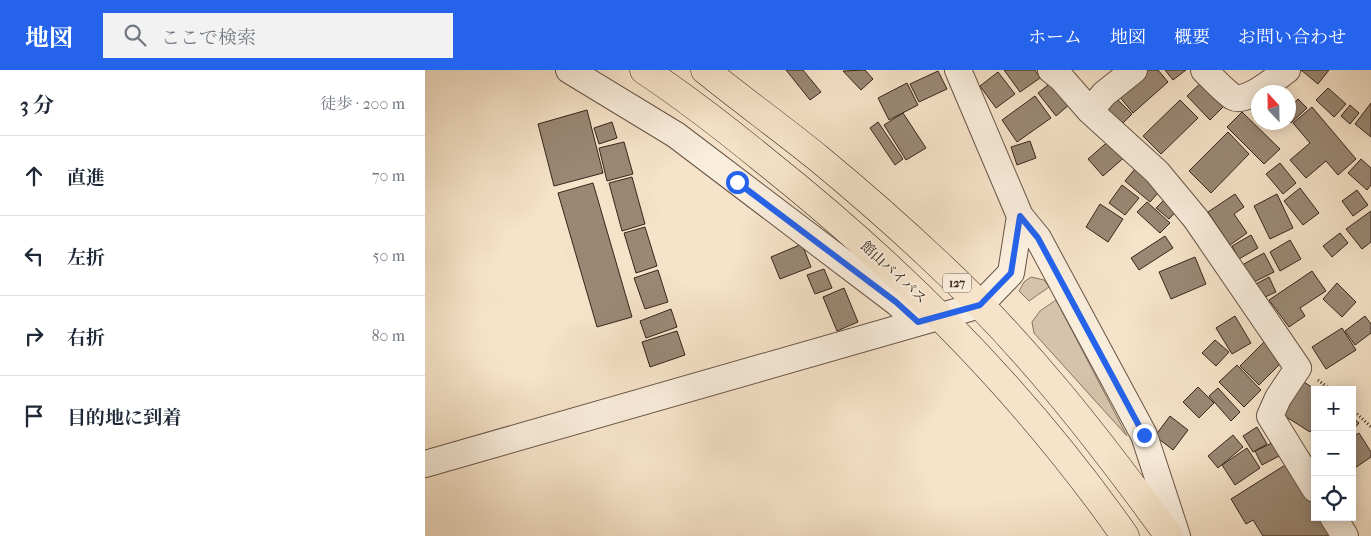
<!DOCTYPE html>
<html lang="ja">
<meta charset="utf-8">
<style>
body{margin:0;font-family:"IM FELL French Canon","Noto Serif JP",serif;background:#f2f2f3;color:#1f2937}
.controls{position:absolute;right:15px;bottom:15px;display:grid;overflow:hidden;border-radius:0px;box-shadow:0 2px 12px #0003}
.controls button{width:45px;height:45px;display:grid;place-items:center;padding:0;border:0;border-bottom:1px solid #e0e1e3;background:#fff;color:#1f2937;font:25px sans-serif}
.compass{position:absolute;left:826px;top:15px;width:45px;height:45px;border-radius:50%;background:#fff;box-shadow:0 2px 12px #0003;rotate:338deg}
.stop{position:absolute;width:15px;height:15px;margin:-11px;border:4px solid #2563eb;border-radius:50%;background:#fff}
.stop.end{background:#2563eb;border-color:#fff;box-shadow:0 1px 5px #0008}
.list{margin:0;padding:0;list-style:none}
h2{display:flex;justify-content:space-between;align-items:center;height:65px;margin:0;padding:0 20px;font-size:21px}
h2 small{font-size:16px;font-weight:400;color:#747a83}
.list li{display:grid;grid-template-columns:32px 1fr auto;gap:15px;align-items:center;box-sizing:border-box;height:80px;padding:0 20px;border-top:1px solid #e0e1e3}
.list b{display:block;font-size:19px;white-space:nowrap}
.list em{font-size:16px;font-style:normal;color:#747a83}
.icon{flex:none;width:28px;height:28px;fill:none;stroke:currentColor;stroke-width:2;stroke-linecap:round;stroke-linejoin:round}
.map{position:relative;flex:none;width:946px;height:466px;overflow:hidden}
header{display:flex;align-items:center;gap:30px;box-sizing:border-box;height:70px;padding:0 25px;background:#2563eb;color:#fff}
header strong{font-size:24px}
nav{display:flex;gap:28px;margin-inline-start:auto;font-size:18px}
.search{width:350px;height:45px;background:#f2f2f3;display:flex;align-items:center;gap:12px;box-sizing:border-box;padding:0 18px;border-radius:0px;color:#747a83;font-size:19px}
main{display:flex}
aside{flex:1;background:#fff}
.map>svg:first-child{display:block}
</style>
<header>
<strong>地図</strong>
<div class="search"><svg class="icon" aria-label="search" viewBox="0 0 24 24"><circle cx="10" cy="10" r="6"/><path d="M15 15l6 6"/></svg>ここで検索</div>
<nav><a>ホーム</a><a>地図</a><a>概要</a><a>お問い合わせ</a></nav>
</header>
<main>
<aside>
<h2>3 分<small>徒歩 · 200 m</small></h2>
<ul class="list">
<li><svg class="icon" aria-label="ahead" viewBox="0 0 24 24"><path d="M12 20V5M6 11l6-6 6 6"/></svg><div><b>直進</b></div><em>70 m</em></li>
<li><svg class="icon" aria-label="left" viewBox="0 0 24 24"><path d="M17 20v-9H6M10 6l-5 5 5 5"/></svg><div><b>左折</b></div><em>50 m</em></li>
<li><svg class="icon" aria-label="right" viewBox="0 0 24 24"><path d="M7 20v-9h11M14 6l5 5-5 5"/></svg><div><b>右折</b></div><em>80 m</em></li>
<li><svg class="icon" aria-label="arrive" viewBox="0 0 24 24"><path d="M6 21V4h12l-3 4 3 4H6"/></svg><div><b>目的地に到着</b></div></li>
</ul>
</aside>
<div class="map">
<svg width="946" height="466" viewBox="0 0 946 466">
<rect width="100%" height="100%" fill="#f6e3c9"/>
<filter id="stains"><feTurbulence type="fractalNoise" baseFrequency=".004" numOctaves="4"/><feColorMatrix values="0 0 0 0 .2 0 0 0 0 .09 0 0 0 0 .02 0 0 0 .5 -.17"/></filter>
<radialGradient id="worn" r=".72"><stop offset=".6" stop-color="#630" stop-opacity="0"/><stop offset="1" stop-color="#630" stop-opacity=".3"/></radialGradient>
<path fill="#d6c3ab" stroke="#867463" d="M606 207 619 210 624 217 604 231 594 221 599 212Z
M631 230 702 366 609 263 607 252 615 241Z"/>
<path fill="#9a8875" stroke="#37251b" d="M361 0H378L396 22 385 30Z
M440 0 448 9 436 20 418 1Z
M579 0H610L615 8 595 22Z
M722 0H733L743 12 708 43 693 25Z
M740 0H761L748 10Z
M876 0H904L893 14Z
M513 1 522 19 494 32 485 14Z
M573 2 590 24 571 38 555 16Z
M783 6 805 30 785 50 762 26Z
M628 11 645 34 631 46 613 23Z
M482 13 493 35 464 50 453 28Z
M903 18 921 34 909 47 891 30Z
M834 24V47L822 33Z
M610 26 626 48 592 72 577 50Z
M692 29 707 44 696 55 681 40Z
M873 29 882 38 866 53 864 50V39Z
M755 30 773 48 736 84 718 66Z
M946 33V67L930 54Z
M925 35 934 43 925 54 916 46Z
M887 37 931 89 913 105 901 91 881 108 865 90 885 73 868 53Z
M162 40 178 103 129 116 113 54Z
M817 42 855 79 839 94 802 57Z
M478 43 501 78 481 90 459 55Z
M187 52 192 68 174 74 169 58Z
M453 52 478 89 470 95 445 58Z
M803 62 824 84 786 123 764 101Z
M687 68 702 85 678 106 663 89Z
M605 71 611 88 592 95 586 77Z
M199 72 208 104 182 111 174 78Z
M936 89 946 98V115L942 120 923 103Z
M855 93 871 113 858 124 841 104Z
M714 94 740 115 725 132 700 111Z
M207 107 220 154 197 161 184 113Z
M168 113 207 247 172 257 133 123Z
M697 115 714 128 700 145 684 133Z
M875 118 894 143 878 155 859 131Z
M932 120 943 135 928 146 917 131Z
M810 124 819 137 809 144 822 163 805 175 783 142Z
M852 124 868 158 845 169 829 136Z
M743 126 755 137 744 149 731 138Z
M722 132 745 153 735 163 712 142Z
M675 134 698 149 683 172 661 157Z
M946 141V172L937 179 921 159Z
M220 157 232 196 211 203 199 163Z
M915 163 923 173 907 187 898 176Z
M826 165 833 178 814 189 807 176Z
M740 166 748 178 714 200 706 188Z
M865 170 876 189 855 201 845 182Z
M377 174 386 197 355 209 346 187Z
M839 183 849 202 827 213 817 195Z
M770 187 781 214 746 229 734 202Z
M399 199 407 218 390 224 382 205Z
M233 200 243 232 220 239 209 208Z
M887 201 901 221 875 238 880 246 864 257 844 230Z
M844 207 851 222 836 229 829 215Z
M912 213 931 232 917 247 898 229Z
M419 218 433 252 412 261 398 227Z
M246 239 252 257 221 268 215 251Z
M810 246 826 273 807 284 791 258Z
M940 246 946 254V263L930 275 920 261Z
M917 258 931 280 901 299 887 277Z
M252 261 260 285 225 297 217 272Z
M843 268 862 287 834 315 815 296Z
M790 270 804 282 791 296 777 283Z
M812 295 836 320 819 337 794 312Z
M879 312 891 320H890V354L885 362 858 345Z
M773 317 789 333 774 348 758 332Z
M793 318 815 342 806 351 784 326Z
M745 346 763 360 748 380 730 366Z
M927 347 934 353 927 361Z
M832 357 842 374 828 382 818 366Z
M934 363 946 382V387L927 400V367Z
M808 365 818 377 793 398 783 386Z
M849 372 856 385 837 395 830 381Z
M822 378 835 398 810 415 797 395Z
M865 392 890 432V447H899L911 466H838L828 450 821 454 806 429Z"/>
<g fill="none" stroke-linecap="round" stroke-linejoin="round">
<g stroke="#675446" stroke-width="28">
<path id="minor" d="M144 0 251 65 471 232 493 252
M626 0 637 9 665 41 732 102 771 149 873 298 853 328 845 346 890 419
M779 0C787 8 799 21 808 27 821 34 851 8 862 0
M665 41 679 24 709 0
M595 146 613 168 719 365 752 466
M0 394 555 235 586 203 595 146 533 0
M908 447 920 466"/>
</g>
<g stroke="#37251b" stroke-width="29">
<path id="highway" d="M219 0C261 28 301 59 340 91 476 199 600 323 700 466
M280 0C317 30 356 58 393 88 433 121 472 155 509 190 598 272 673 368 744 466"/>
</g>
<path stroke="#37251b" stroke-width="3" stroke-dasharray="1 2.5" stroke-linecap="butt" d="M893 310 906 320
M927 339 946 357"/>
<use href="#minor" stroke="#f9eddc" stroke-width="26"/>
<use href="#highway" stroke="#f6e3c9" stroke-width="28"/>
</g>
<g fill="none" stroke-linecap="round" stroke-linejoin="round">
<path stroke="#2563eb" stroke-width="6" d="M312 112 471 232 493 252 555 235 586 203 595 146 613 168 719 365"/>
</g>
<g text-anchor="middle" stroke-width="4" stroke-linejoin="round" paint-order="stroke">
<rect fill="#f9eddc" stroke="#716155" stroke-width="1" x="518" y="203.5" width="28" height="19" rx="4"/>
<g font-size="12" font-weight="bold" fill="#37251b">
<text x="532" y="217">127</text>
</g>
<g font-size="14" fill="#37251b" stroke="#f9eddc">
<text transform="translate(469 202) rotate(43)" y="5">館山バイパス</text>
</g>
</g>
<rect width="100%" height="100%" filter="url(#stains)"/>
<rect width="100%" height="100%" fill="url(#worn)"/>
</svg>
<div class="controls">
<button>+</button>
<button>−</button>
<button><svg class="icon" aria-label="locate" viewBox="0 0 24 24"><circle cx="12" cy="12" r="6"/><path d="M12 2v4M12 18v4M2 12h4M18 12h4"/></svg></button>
</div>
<svg class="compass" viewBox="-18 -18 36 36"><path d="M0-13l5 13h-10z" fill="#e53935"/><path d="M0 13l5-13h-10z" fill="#747a83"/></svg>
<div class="stop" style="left:312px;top:112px"></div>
<div class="stop end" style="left:719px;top:365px"></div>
</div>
</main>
